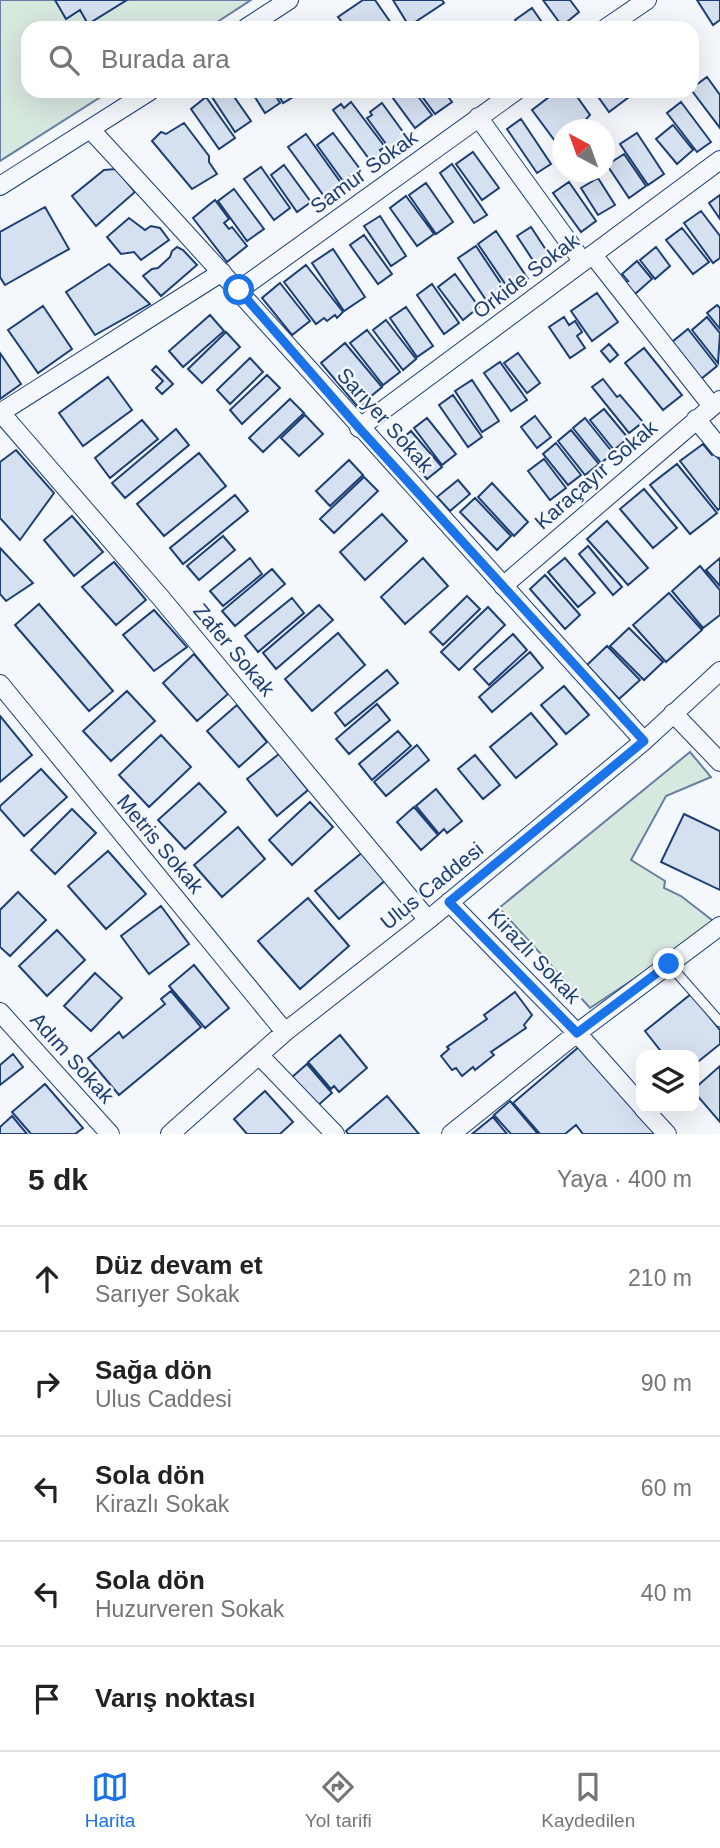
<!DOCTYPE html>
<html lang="tr">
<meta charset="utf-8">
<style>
body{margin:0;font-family:Arial,sans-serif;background:#f2f2f2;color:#222}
.controls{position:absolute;right:21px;bottom:21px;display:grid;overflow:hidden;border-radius:14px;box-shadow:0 7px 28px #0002}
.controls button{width:63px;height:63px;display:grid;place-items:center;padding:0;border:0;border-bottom:2px solid #e0e0e0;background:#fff;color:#222;font:35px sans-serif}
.compass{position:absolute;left:552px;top:119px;width:63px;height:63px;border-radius:50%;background:#fff;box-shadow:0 7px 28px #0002;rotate:319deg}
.stop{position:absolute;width:21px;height:21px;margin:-16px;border:5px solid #1a73e8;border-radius:50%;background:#fff}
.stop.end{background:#1a73e8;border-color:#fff;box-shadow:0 2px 7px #0008}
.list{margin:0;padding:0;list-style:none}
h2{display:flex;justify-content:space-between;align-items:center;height:91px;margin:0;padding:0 28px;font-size:30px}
h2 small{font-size:23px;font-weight:400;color:#767676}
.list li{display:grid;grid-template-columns:46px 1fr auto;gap:21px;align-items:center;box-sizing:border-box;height:105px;padding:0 28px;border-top:2px solid #e0e0e0}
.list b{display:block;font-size:26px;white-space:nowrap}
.list p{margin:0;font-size:23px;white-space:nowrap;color:#767676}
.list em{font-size:23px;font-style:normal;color:#767676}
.icon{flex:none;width:38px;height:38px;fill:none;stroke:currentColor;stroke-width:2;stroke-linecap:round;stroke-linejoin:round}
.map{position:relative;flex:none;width:720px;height:1134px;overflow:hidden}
.search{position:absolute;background:#fff;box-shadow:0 7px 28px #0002;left:21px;right:21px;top:21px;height:77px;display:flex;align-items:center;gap:18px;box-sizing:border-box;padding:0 24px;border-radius:21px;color:#767676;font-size:26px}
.sheet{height:616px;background:#fff}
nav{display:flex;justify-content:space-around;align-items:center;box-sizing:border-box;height:98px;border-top:2px solid #e0e0e0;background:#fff;font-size:19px;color:#767676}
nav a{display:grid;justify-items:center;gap:4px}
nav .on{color:#1a73e8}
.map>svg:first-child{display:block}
</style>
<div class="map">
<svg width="720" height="1134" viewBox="0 0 720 1134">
<rect width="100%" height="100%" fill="#f4f7fb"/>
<path fill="#d7e8df" stroke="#687fa3" stroke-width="2" d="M0 0H251L208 28H28V91H110L0 161Z
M690 752 711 777 666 796 631 860 665 881 664 888 681 896 717 924 590 1008 499 908Z"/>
<path fill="#d5e0f0" stroke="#1d3f73" stroke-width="2" d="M55 0H127L88 24 80 10 66 19Z
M363 0H375L393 26 390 28H343L345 26 338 17Z
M393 0H442L444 3 409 26Z
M543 0H570L579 12 562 26Z
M697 0H720V20L713 25Z
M532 8 546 28H521L515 20Z
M707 77 720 95V128L692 91V88Z
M221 91H230L251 121 235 132 212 97Z
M251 91H273L280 103 265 113Z
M276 91H303L283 103Z
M393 91H414L432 115 415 128 390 94Z
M418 91H444L452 102 435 114Z
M557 91H573L590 115 576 130H562V135L555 141 532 110Z
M594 91H637L609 112Z
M206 97 235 138 219 149 191 109Z
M351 102 385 147 380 150 383 154 372 163 333 110 341 104 344 108Z
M681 102 711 142 697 152 667 113Z
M382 103 406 136 389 148 367 118 372 115 370 112Z
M521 119 551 164 537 173 507 129Z
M184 123 209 156V162L217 174 192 189 152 141 161 132 166 134Z
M673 125 693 150 677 164 656 139Z
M333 133 360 169 343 181 317 145Z
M637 133 664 174 648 185 620 144Z
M306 134 341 183 324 196 288 147Z
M473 152 499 188 482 200 456 164Z
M624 154 646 186 629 198 607 165Z
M452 164 487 215 474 223 440 173Z
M284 165 311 202 297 212 271 175Z
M261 167 290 208 274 220 244 179Z
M116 169 135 192 96 226 72 196 104 170Z
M598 178 615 205 598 215 581 188Z
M569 182 596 221 581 232 553 193Z
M426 183 453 222 436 234 409 195Z
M234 189 264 229 247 241 218 201Z
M720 195V219L709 203Z
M406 196 434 234 417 246 390 208Z
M215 200 229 219 224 223 229 229 232 227 247 246 227 262 193 218Z
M45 207 69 249 5 285 0 277V232Z
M701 211 720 236V258L713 263 684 223Z
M380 216 406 256 391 266 364 226Z
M129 218 145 230 151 226 160 228 169 240 141 260 134 252 121 254 107 237Z
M531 227 550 256 536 265 517 236Z
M682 228 709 262 693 274 666 240Z
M496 231 528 279 510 291 478 244Z
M364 235 392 274 378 284 350 245Z
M476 246 506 291 488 303 458 258Z
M177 247 183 250 197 265 161 296 143 276 152 269 158 268 170 257 172 251Z
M656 247 670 266 655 279 640 260Z
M333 249 365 297 344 311 312 263Z
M637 261 652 279 635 294 625 282 628 281 622 274Z
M109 264 150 304 95 335 66 292Z
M306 265 343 312 337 318 335 315 327 321 324 318 316 324 284 282Z
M455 274 479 307 463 320 438 287Z
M280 283 310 321 292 335 262 298Z
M432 284 459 323 444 334 417 295Z
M597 293 618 322 592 341 571 311Z
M717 305 720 308V329L707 313Z
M43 306 72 349 38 373 8 330Z
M406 307 433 346 417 357 390 318Z
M210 315 224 331 183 367 169 351Z
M564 317 569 325 575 321 582 332 577 336 585 348 570 358 549 327Z
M707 317 720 333 718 363 692 330Z
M386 320 416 359 403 370 373 330Z
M688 329 717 366 701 379 672 342Z
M367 330 400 372 383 385 350 343Z
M226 332 240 347 202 383 188 369Z
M345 343 382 387 358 407 321 363Z
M609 344 618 355 610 362 601 351Z
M644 348 682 395 663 410 625 363Z
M0 353 21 384 0 399Z
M518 353 540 383 527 393 504 363Z
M250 358 263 372 230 404 217 390Z
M500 362 527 400 511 411 484 373Z
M156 366 173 384 162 394 156 388 163 381 152 370Z
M267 375 280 388 242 424 230 410Z
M108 377 132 410 83 446 59 413Z
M603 379 617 397 620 395 643 422 629 433 592 387Z
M472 380 499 421 482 432 455 391Z
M453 395 482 437 468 447 439 405Z
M290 399 304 413 263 452 249 438Z
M604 409 628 438 614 450 590 420Z
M305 415 323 434 299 456 281 438Z
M535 416 551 437 537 448 521 427Z
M427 418 456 454 442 465 414 428Z
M585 418 613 453 601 463 573 428Z
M142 420 158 439 110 478 95 458Z
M176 429 189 445 125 498 112 483Z
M571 430 599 464 585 475 558 441Z
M411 431 442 467 427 479 397 443Z
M556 443 581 475 568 485 543 454Z
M703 444 712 455 714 453 720 460V508L718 510 680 461Z
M16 450 54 493 20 540 0 518V462Z
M199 453 226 486 164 536 137 504Z
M544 459 566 488 550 500 528 471Z
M349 460 363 475 330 506 316 491Z
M677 464 717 513 690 534 650 485Z
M364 477 378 491 334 533 320 519Z
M458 480 470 494 450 511 437 497Z
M492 483 528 522 514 536 478 497Z
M644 489 677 528 653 548 620 509Z
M235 495 248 511 183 564 170 548Z
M475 498 511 536 497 550 460 512Z
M382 514 407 541 365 580 340 552Z
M72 516 103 552 74 576 44 540Z
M607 521 648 568 628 585 587 539Z
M223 536 235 550 199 580 187 566Z
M588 546 622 587 613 595 579 554Z
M0 548 33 583 6 601 0 594Z
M250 558 262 574 223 606 210 591Z
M423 558 448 586 405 624 381 597Z
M565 558 595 593 578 607 548 572Z
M720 558V586L706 570Z
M114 562 146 600 116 625 82 587Z
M700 566 720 590V615L703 628 672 591Z
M272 569 285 584 235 626 222 611Z
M545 575 580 615 565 629 530 589Z
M669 593 702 630 666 662 633 625Z
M467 596 480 609 443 645 430 632Z
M292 598 304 613 258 652 245 636Z
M39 604 113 691 89 711 15 625Z
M319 605 333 620 276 669 263 653Z
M488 607 505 625 459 670 441 652Z
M154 610 187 647 154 671 123 635Z
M629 628 663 662 644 680 610 646Z
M338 633 365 665 312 711 285 679Z
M513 634 527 650 489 685 474 669Z
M607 646 640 680 619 699 587 665Z
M530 652 543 668 492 712 479 697Z
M194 654 228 694 197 721 163 683Z
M387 670 398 683 345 726 335 713Z
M564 686 589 715 566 734 541 705Z
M127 691 155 721 111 761 83 731Z
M377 704 390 720 349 754 336 739Z
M237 705 267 742 239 767 207 731Z
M531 713 557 744 516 778 490 747Z
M0 716 32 755 0 782Z
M398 731 411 746 372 780 359 764Z
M161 735 191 767 149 807 119 775Z
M417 745 429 760 386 796 374 782Z
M279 754 308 790 277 816 247 779Z
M475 755 500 785 483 799 458 769Z
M41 769 67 797 24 836 0 809V806Z
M199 783 226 812 185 849 158 820Z
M436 789 462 821 447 833 444 829 439 834 416 806Z
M310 802 333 827 292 865 269 840Z
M414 807 438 835 421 850 397 822Z
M72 809 96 833 55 874 31 850Z
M684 814 720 831V890L661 862Z
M238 827 265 859 222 897 194 865Z
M108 851 146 894 106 929 68 886Z
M364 851 387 879 339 919 315 891Z
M18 892 46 920 10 956 0 947V910Z
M308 898 349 946 300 989 258 941Z
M161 906 189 944 149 974 121 936Z
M57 930 85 960 47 996 19 966Z
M194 965 229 1008 205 1028 169 986Z
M95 973 122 998 91 1031 64 1006Z
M171 991 201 1027 119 1095 88 1058 119 1032 123 1038 165 1004 161 999Z
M515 992 532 1015 524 1025 526 1028 491 1052 494 1055 475 1070 473 1067 462 1076 456 1068 452 1070 441 1056 449 1049 447 1047 487 1019 484 1015Z
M691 994 720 1030V1044L694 1065V1055H664L645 1031Z
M340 1035 367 1068 339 1092 334 1086 331 1089 308 1062Z
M580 1046 655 1134H583L576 1125 565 1134H540L513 1103Z
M13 1054 23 1067 0 1085V1065Z
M307 1064 332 1093 316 1107 291 1078Z
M720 1066V1122L694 1092V1089Z
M45 1084 83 1128 75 1134H31L12 1112Z
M265 1091 293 1122 280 1134H247L234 1119Z
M387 1096 419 1134H348L346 1131Z
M510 1101 538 1134H511L494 1115Z
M12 1116 27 1134H0V1127Z
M493 1117 507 1134H472Z"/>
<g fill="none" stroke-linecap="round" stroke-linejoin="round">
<g stroke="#1d3f73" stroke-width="11">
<path id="service" d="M669 964 720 1022"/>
</g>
<g stroke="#1d3f73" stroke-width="20">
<path id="minor" d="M246 28 289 0
M606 28 647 0
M478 117 583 262
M91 130C278 332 459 538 644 741
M0 186 150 91
M593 255 712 406
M239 290 516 91
M0 413 222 272
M1 413 161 598 428 920
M696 419 720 448
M359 428 720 160
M503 586 720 400
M0 684 285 1032
M673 713 720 762
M449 902 577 1033 641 1105
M0 1012 110 1134
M259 1055 335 1134
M643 1108 667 1134
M170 1134 285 1032 428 920 644 741 720 671
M451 1134 577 1033 720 926"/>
</g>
<use href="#service" stroke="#f4f7fb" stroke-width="9"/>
<use href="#minor" stroke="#f4f7fb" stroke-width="18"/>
</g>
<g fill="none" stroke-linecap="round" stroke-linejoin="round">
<path stroke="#1a73e8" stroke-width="9" d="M239 290 359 428 644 741 449 902 577 1033 669 964"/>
</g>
<g text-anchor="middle" stroke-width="5" stroke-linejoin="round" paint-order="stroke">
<g font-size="21" fill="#1d3f73" stroke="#f4f7fb">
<text transform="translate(364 172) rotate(-36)" y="7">Samur Sokak</text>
<text transform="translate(526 276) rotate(-37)" y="7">Orkide Sokak</text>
<text transform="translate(385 420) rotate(48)" y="7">Sarıyer Sokak</text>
<text transform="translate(596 475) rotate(-41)" y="7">Karaçayır Sokak</text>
<text transform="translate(234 650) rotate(50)" y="7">Zafer Sokak</text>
<text transform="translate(160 844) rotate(50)" y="7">Metris Sokak</text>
<text transform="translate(432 886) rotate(-39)" y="7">Ulus Caddesi</text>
<text transform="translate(534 956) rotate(46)" y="7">Kirazlı Sokak</text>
<text transform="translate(72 1058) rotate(48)" y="7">Adım Sokak</text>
</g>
</g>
</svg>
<div class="controls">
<button><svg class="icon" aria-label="layers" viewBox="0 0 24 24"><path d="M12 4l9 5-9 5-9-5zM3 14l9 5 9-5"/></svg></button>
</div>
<svg class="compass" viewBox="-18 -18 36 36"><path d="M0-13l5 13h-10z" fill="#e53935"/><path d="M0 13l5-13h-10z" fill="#767676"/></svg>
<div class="stop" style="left:239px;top:290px"></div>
<div class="stop end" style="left:669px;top:964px"></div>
<div class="search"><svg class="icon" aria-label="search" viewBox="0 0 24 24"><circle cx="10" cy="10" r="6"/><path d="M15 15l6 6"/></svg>Burada ara</div>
</div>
<section class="sheet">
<h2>5 dk<small>Yaya · 400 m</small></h2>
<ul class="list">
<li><svg class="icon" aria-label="ahead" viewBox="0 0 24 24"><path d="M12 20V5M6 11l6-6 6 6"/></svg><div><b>Düz devam et</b><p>Sarıyer Sokak</p></div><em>210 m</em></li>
<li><svg class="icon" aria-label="right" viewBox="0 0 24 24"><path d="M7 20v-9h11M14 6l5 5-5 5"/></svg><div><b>Sağa dön</b><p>Ulus Caddesi</p></div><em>90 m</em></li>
<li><svg class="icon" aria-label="left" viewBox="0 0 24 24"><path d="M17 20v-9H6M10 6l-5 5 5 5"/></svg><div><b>Sola dön</b><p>Kirazlı Sokak</p></div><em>60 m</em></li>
<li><svg class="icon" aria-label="left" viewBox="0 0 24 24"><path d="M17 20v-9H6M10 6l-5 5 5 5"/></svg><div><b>Sola dön</b><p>Huzurveren Sokak</p></div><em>40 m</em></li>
<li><svg class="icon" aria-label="arrive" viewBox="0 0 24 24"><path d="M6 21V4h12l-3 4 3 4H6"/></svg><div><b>Varış noktası</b></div></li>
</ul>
</section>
<nav>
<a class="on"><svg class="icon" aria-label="map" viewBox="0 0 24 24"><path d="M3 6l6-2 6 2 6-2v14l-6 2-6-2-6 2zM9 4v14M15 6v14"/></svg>Harita</a>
<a><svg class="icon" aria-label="directions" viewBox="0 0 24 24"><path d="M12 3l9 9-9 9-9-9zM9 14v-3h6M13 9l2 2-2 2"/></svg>Yol tarifi</a>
<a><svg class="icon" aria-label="saved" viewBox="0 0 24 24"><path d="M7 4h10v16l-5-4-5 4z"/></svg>Kaydedilen</a>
</nav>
